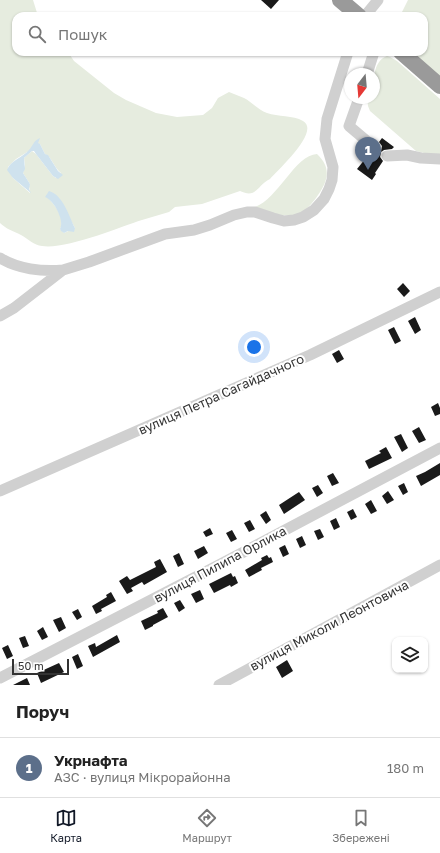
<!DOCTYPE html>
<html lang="uk">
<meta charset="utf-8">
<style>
body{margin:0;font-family:"Golos Text",sans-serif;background:#f6f6f6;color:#222}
.controls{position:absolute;right:12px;bottom:12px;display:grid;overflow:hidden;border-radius:8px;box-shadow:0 1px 3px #0004}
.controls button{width:36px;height:36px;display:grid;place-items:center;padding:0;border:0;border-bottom:1px solid #e0e0e0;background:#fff;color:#222;font:20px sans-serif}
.compass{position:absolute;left:344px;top:68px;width:36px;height:36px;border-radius:50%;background:#fff;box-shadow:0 1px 3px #0004;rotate:196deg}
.scale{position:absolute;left:12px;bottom:10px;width:57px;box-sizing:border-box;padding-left:4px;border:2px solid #333;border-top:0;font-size:11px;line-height:14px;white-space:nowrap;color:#333;-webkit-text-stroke:3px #fff;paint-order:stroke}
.you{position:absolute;left:254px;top:347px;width:14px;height:14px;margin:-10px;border:3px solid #fff;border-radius:50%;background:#1a73e8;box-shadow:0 0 0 6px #1a73e833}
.badge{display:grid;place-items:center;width:26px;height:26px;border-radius:50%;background:#111827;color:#fff;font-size:13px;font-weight:700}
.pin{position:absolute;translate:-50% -33px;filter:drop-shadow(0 1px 2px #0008)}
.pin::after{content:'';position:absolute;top:21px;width:14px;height:12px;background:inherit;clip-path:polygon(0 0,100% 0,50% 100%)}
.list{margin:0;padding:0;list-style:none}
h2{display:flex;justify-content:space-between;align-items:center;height:52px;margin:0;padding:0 16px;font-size:17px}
h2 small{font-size:13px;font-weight:400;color:#767676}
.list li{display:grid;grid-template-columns:26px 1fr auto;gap:12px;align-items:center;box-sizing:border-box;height:60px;padding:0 16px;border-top:1px solid #e0e0e0}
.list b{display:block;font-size:15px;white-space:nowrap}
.list p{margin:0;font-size:13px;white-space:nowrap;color:#767676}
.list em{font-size:13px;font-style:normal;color:#767676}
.icon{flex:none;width:22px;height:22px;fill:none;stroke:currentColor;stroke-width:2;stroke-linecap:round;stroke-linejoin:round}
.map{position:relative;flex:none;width:440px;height:685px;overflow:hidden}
.search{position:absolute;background:#fff;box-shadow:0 1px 3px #0004;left:12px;right:12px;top:12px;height:44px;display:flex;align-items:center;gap:10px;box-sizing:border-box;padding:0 14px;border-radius:12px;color:#767676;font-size:15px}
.sheet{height:112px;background:#fff}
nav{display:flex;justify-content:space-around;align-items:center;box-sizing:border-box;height:56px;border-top:1px solid #e0e0e0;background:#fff;font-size:11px;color:#767676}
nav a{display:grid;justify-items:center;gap:2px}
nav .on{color:#111827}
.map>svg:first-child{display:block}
</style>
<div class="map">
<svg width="440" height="685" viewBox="0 0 440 685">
<rect width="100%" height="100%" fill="#fff"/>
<path fill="#e6ecdf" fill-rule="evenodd" d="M0 0H33L38 16H16V52H68L74 61 114 93 126 100 156 113 177 117 203 115 212 108 218 98 229 92C234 94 239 96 244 98 252 102 258 110 267 113 278 117 293 115 303 121 321 131 278 170 270 179 257 185 257 199 240 191L202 204 175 207 169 212C160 215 151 217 142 220 120 227 65 250 42 246 34 245 28 239 21 235 13 231 6 229 0 223ZM40 144 45 154C52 157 54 168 61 173L56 178 53 176 36 154 32 151 24 158 25 165 23 173 30 184 29 186 30 193 13 178 8 167 16 159ZM48 198 60 200 75 228 64 233 60 229C66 219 55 205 48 198Z
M408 0H440V81L412 52H424V16H400Z
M387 56 390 57 397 61 440 99V156H436L416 151 370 111 368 106 367 98H374C374 85 371 62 387 56Z
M317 154C333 169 327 183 316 198 312 203 307 210 300 213 286 220 269 211 255 207 278 199 295 155 317 154Z"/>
<path fill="#cfe2ee" d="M40 138 38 143 40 144 45 154 48 155 58 171 63 175 58 179 53 176 36 154 34 151H32L24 158 25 169 23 173 30 184 29 189 31 193 13 178 7 170C11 160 22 158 29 150 33 146 33 141 40 138Z
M49 191C63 195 69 216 75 228L74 232 68 231 64 233 61 231 60 229C65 221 54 200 45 197Z"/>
<path fill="#1a1a1a" d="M261 0H279L271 9Z
M382 138 394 147 392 149 384 150 381 152 380 157 383 161 375 173 376 174 372 180 357 169 370 153 377 155 381 152 382 146 379 142Z
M403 283 410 291 404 297 397 289Z
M415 317 421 330 415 334 408 321Z
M394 327 401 341 395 344 388 330Z
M339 350 344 359 337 363 332 354Z
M438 403 440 408V414L435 416 431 407Z
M419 427 426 440 419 443 412 431Z
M401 434 408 448 402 452 394 437Z
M386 447 392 458 369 469 365 461 381 453 379 451Z
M440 463V475L421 486 416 476 425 472Z
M333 473 339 483 332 486 327 476Z
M404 483 408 492 403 495 398 486Z
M318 485 323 493 317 497 312 488Z
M388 491 394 500 387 504 382 496Z
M299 492 305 500 284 514 279 505Z
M371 500 377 511 371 514 365 504Z
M353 509 357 517 351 520 347 512Z
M266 511 271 520 266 524 260 515Z
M336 518 340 527 334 530 330 521Z
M250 520 255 529 249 532 244 523Z
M210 528 213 534 206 537 203 532Z
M320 529 324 537 318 540 314 531Z
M232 530 237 539 231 542 226 533Z
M302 536 306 545 300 548 296 539Z
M285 545 289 554 283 557 279 548Z
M204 546 208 553 198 559 194 551Z
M179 553 184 564 178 567 173 556Z
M267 555 269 558 271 557 273 562 261 568 262 570 249 577 245 570 262 560 261 558Z
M160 559 167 572 144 585 142 582 131 588 133 591 127 594 119 581 127 576 130 580 156 567 154 562Z
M231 573 233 577 235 576 238 583 231 587 230 585 214 593 209 584Z
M200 590 204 599 196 603 191 594Z
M111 592 116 601 101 609 102 611 96 614 92 606 107 597 106 595Z
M180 600 185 608 179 612 174 603Z
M163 608 168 617 153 625V626L145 630 141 621 158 613 157 611Z
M78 609 82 617 77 620 72 612Z
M61 617 66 628 59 632 53 620Z
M43 627 48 637 42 640 37 631Z
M117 635 120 642 93 657 88 646 95 643 96 647Z
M25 636 29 646 23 648 19 638Z
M8 645 13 656 7 659 2 648Z
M78 654 83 666 77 669 72 657Z
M287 660 293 671 282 678 276 667Z
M59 663 64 672 41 683 37 673Z
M27 678 30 685H13Z"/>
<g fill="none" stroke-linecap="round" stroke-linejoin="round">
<path stroke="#d0d0d0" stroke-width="11" d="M365 16 378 0
M367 74 374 52
M359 98 349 126 375 148
M387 156 407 155 421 158 440 159
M0 258C18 269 42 272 63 270
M0 316 14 308 63 270 89 262 165 234 194 230 210 225 234 215 247 212H255L273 218 284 221 294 220 303 217 314 210 324 199 329 189 332 180 333 167 325 139 327 119 348 52
M0 491 310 355 440 292
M0 678 219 565 440 448
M219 685 440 565"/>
<path stroke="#9a9a9a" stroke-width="16" d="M340 0 359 16
M401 52 440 86"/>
</g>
<g text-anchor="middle" stroke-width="4" stroke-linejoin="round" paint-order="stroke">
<g font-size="13" fill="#333" stroke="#fff">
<text transform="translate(221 394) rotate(-24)" y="5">вулиця Петра Сагайдачного</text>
<text transform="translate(220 564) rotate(-28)" y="5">вулиця Пилипа Орлика</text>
<text transform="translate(329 625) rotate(-28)" y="5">вулиця Миколи Леонтовича</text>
</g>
</g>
</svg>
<div class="controls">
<button><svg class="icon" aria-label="layers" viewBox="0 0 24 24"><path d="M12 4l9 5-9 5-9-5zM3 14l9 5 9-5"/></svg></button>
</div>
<svg class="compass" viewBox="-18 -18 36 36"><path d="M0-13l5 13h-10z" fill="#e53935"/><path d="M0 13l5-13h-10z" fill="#767676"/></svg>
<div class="scale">50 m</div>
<div class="you"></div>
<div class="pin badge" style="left:368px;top:170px;background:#5c6f8a">1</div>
<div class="search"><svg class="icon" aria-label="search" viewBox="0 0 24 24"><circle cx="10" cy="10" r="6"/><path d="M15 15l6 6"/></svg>Пошук</div>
</div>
<section class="sheet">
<h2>Поруч<small></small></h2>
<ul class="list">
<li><span class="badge" style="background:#5c6f8a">1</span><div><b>Укрнафта</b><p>АЗС · вулиця Мікрорайонна</p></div><em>180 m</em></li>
</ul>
</section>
<nav>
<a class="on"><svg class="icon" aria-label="map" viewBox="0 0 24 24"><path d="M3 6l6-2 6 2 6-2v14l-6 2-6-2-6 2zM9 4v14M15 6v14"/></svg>Карта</a>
<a><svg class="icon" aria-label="directions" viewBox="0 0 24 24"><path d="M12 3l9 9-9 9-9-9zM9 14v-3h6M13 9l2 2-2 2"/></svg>Маршрут</a>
<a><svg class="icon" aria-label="saved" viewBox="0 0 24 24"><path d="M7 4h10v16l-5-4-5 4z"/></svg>Збережені</a>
</nav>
